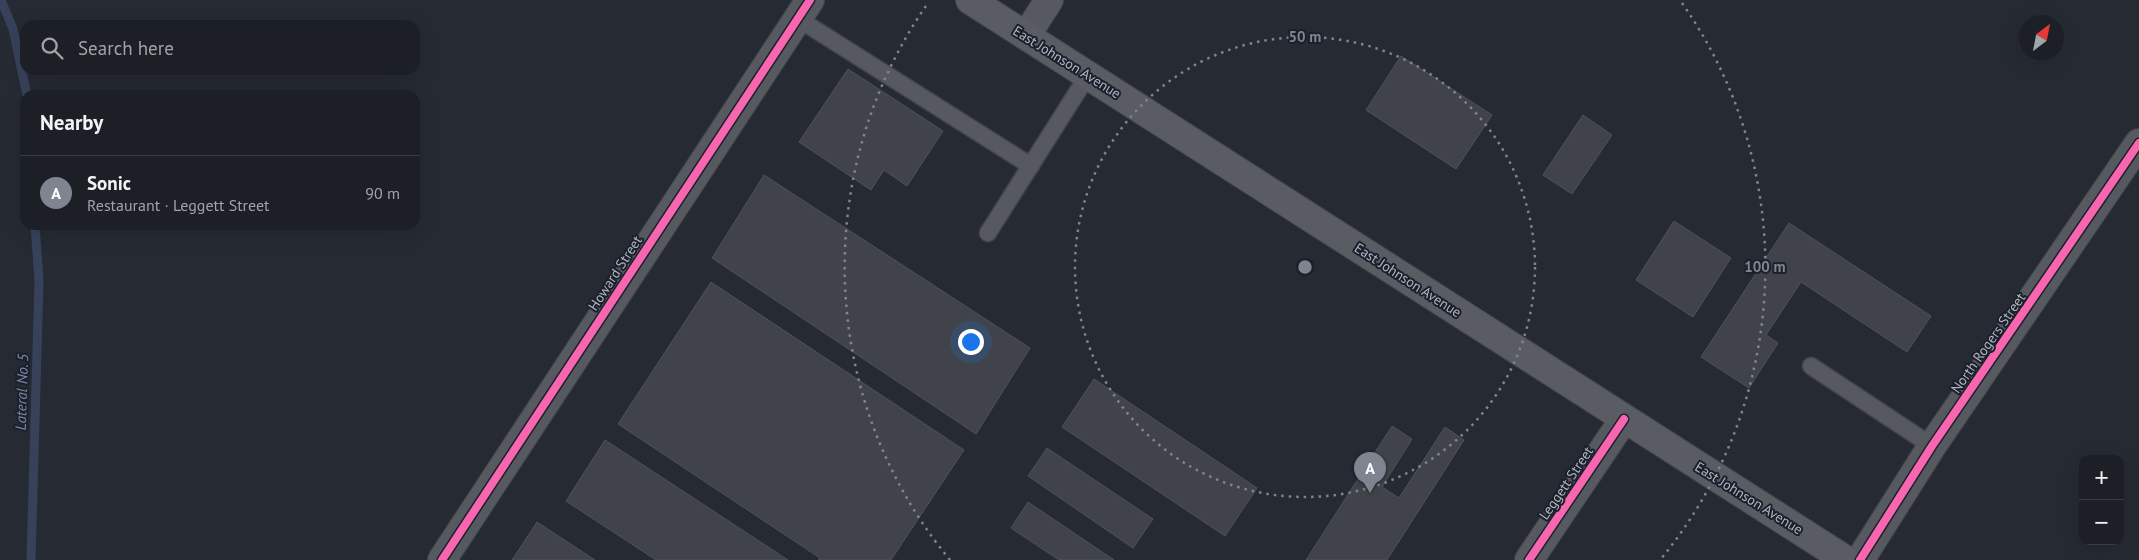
<!DOCTYPE html>
<meta charset="utf-8">
<style>
body{margin:0;font-family:"PT Sans",sans-serif;background:#25282e;color:#f1f3f6}
.controls{position:absolute;right:15px;bottom:15px;display:grid;overflow:hidden;border-radius:10px;box-shadow:0 5px 20px #0002}
.controls button{width:45px;height:45px;display:grid;place-items:center;padding:0;border:0;border-bottom:1px solid #3a3e43;background:#1c2026;color:#f1f3f6;font:25px sans-serif}
.compass{position:absolute;left:2019px;top:15px;width:45px;height:45px;border-radius:50%;background:#1c2026;box-shadow:0 5px 20px #0002;rotate:32deg}
.you{position:absolute;left:970px;top:341px;width:18px;height:18px;margin:-12px;border:4px solid #fff;border-radius:50%;background:#1a73e8;box-shadow:0 0 0 8px #1a73e833}
.badge{display:grid;place-items:center;width:32px;height:32px;border-radius:50%;background:#808490;color:#fff;font-size:16px;font-weight:700}
.pin{position:absolute;translate:-50% -41px;filter:drop-shadow(0 1px 2px #0008)}
.pin::after{content:'';position:absolute;top:26px;width:18px;height:15px;background:inherit;clip-path:polygon(0 0,100% 0,50% 100%)}
.list{margin:0;padding:0;list-style:none}
h2{display:flex;justify-content:space-between;align-items:center;height:65px;margin:0;padding:0 20px;font-size:21px}
h2 small{font-size:16px;font-weight:400;color:#a0a3a7}
.list li{display:grid;grid-template-columns:32px 1fr auto;gap:15px;align-items:center;box-sizing:border-box;height:75px;padding:0 20px;border-top:1px solid #3a3e43}
.list b{display:block;font-size:19px;white-space:nowrap}
.list p{margin:0;font-size:16px;white-space:nowrap;color:#a0a3a7}
.list em{font-size:16px;font-style:normal;color:#a0a3a7}
.icon{flex:none;width:28px;height:28px;fill:none;stroke:currentColor;stroke-width:2;stroke-linecap:round;stroke-linejoin:round}
.map{position:relative;flex:none;width:2139px;height:560px;overflow:hidden}
.search{position:absolute;background:#1c2026;box-shadow:0 5px 20px #0002;left:20px;top:20px;width:400px;height:55px;display:flex;align-items:center;gap:12px;box-sizing:border-box;padding:0 18px;border-radius:15px;color:#a0a3a7;font-size:19px}
.panel{position:absolute;background:#1c2026;box-shadow:0 5px 20px #0002;left:20px;top:90px;width:400px;height:140px;border-radius:15px}
.map>svg:first-child{display:block}
</style>
<div class="map">
<svg width="2139" height="560" viewBox="0 0 2139 560">
<rect width="100%" height="100%" fill="#262a32"/>
<g fill="none" stroke-linecap="round" stroke-linejoin="round">
<path stroke="#37425a" stroke-width="9" d="M1 0 13 29 27 95
M31 560 39 281 35 225"/>
</g>
<path fill="#40444a" stroke="#4e5259" d="M1401 56 1492 115 1456 169 1366 110Z
M848 69 943 131 907 186 884 170 871 190 799 142Z
M1583 115 1612 135 1572 194 1543 175Z
M764 175 1030 348 976 434 712 258Z
M1674 221 1731 258 1693 317 1636 280Z
M1789 223 1931 316 1907 352 1801 282 1766 335 1778 343 1749 388 1701 357Z
M711 282 964 450 891 560H818L820 558 618 424Z
M1094 379 1257 488 1225 536 1062 427Z
M1392 426 1412 439 1382 487 1399 498 1445 427 1464 440 1387 560H1306Z
M605 440 788 560H656L566 501Z
M1047 448 1153 519 1133 548 1028 476Z
M1028 502 1114 560H1059L1011 528Z
M537 522 595 560H512Z"/>
<g fill="none" stroke-linecap="round" stroke-linejoin="round">
<g stroke="#42454b" stroke-width="19">
<path id="service" d="M797 18 1031 166
M988 233 1088 75
M1811 366 1932 446"/>
</g>
<g stroke="#42454b" stroke-width="30">
<path id="minor" d="M1026 36 1049 0
M442 560 810 0
M1529 560 1624 419
M1860 560 1932 446 2139 143"/>
</g>
<g stroke="#42454b" stroke-width="30">
<path id="secondary" d="M970 0 1846 560"/>
</g>
<use href="#service" stroke="#565960" stroke-width="16"/>
<use href="#minor" stroke="#565960" stroke-width="28"/>
<use href="#secondary" stroke="#5a5c64" stroke-width="28"/>
<g stroke="#1b202b" stroke-width="11">
<path id="cycleway" d="M442 560 810 0
M1529 560 1624 419
M1860 560 1932 446 2139 143"/>
</g>
<use href="#cycleway" stroke="#f766af" stroke-width="8"/>
</g>
<g fill="none" stroke="#808490" stroke-width="2.5" stroke-dasharray="2.5 5">
<circle cx="1305" cy="267" r="230"/>
<path d="M950 560A460 460 0 0 1 928 3M1682 3A460 460 0 0 1 1660 560"/>
</g>
<g text-anchor="middle" stroke-width="4" stroke-linejoin="round" paint-order="stroke">
<g font-size="14" fill="#b0b5c3" stroke="#1b202b">
<text transform="translate(1067 62) rotate(32)" y="5">East Johnson Avenue</text>
<text transform="translate(615 273) rotate(-57)" y="5">Howard Street</text>
<text transform="translate(1408 280) rotate(33)" y="5">East Johnson Avenue</text>
<text transform="translate(1988 343) rotate(-55)" y="5">North Rogers Street</text>
<text transform="translate(1566 483) rotate(-56)" y="5">Leggett Street</text>
<text transform="translate(1749 498) rotate(32)" y="5">East Johnson Avenue</text>
</g>
<g font-size="15" font-style="italic" fill="#7a89aa" stroke="#1b202b">
<text transform="translate(22 392) rotate(-88)" y="5">Lateral No. 5</text>
</g>
</g>
<circle cx="1305" cy="267" r="8" fill="#808490" stroke="#1b202b" stroke-width="2.5"/>
<g font-size="15" text-anchor="middle" font-weight="bold" fill="#808490" stroke="#1b202b" stroke-width="4" stroke-linejoin="round" paint-order="stroke">
<text x="1305" y="42">50 m</text>
<text x="1765" y="272">100 m</text>
</g>
</svg>
<div class="controls">
<button>+</button>
<button>−</button>
</div>
<svg class="compass" viewBox="-18 -18 36 36"><path d="M0-13l5 13h-10z" fill="#e53935"/><path d="M0 13l5-13h-10z" fill="#a0a3a7"/></svg>
<div class="you"></div>
<div class="pin badge" style="left:1370px;top:493px">A</div>
<div class="search"><svg class="icon" aria-label="search" viewBox="0 0 24 24"><circle cx="10" cy="10" r="6"/><path d="M15 15l6 6"/></svg>Search here</div>
<section class="panel">
<h2>Nearby<small></small></h2>
<ul class="list">
<li><span class="badge">A</span><div><b>Sonic</b><p>Restaurant · Leggett Street</p></div><em>90 m</em></li>
</ul>
</section>
</div>
